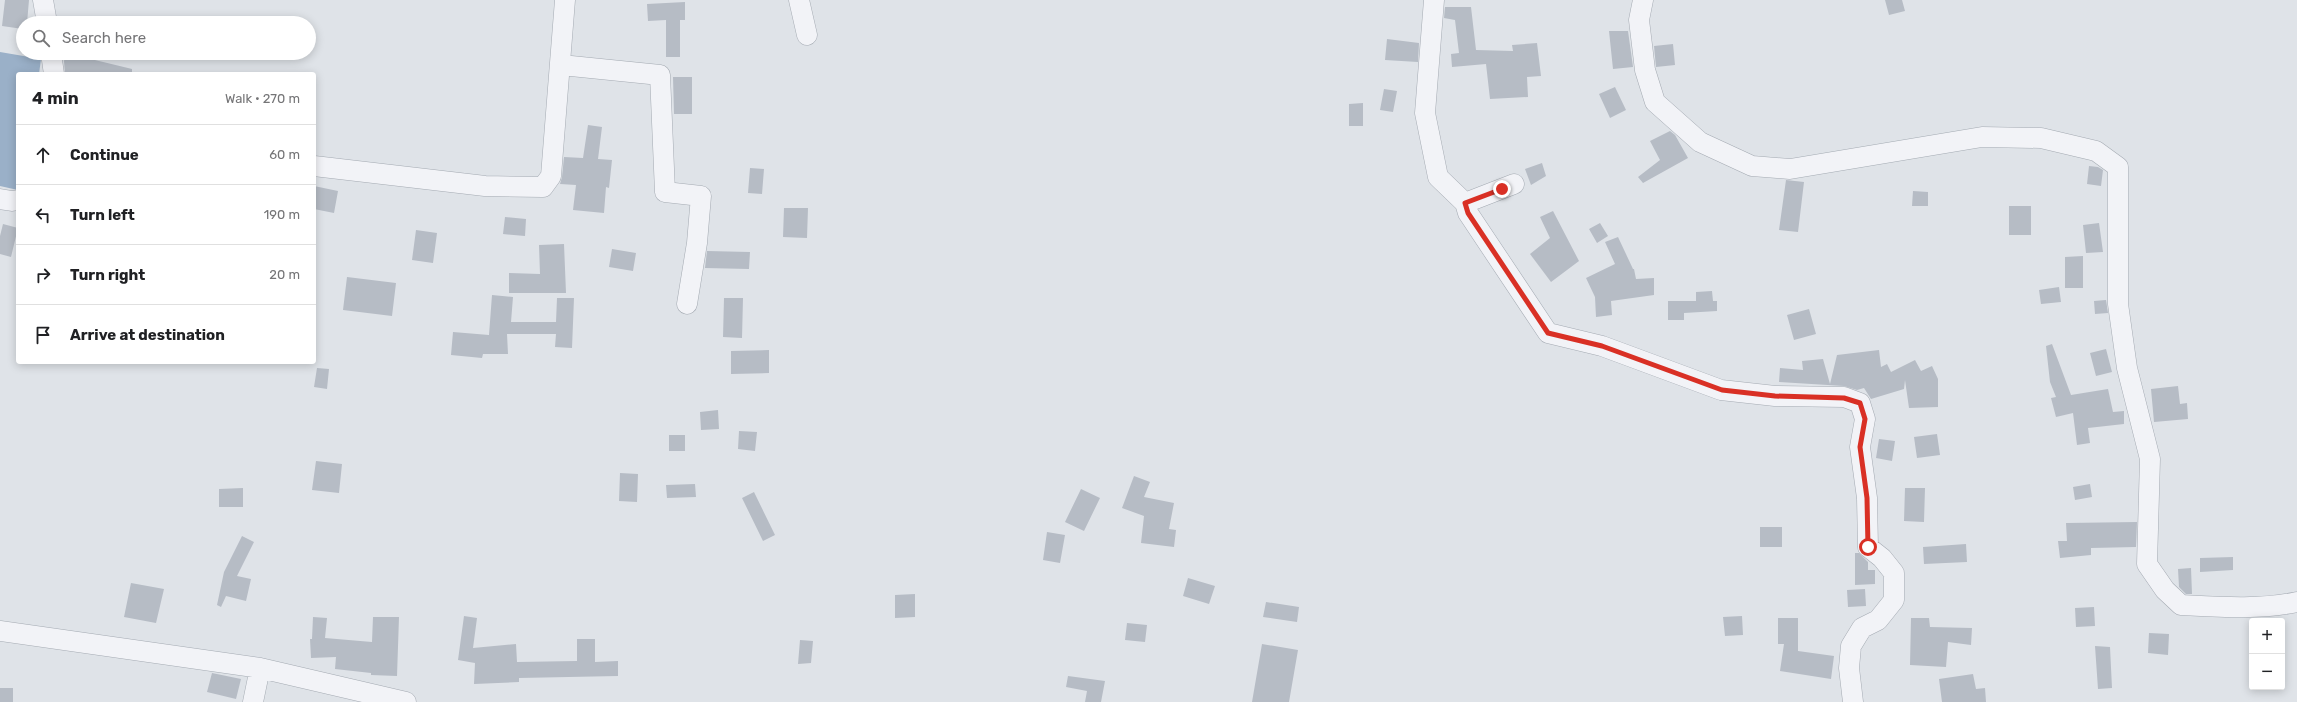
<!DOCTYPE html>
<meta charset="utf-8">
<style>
body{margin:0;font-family:Rubik,sans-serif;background:#f2f2f2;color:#202124}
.controls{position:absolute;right:12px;bottom:12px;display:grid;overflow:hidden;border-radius:4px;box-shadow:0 2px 10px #0003}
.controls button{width:36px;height:36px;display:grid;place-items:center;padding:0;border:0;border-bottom:1px solid #e0e0e0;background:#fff;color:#202124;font:20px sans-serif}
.stop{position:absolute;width:12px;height:12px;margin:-9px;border:3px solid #d93025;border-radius:50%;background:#fff}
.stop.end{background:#d93025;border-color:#fff;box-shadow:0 1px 4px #0008}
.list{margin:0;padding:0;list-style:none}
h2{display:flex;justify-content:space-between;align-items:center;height:52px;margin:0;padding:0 16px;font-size:17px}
h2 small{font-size:13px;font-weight:400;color:#757577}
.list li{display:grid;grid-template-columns:26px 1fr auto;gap:12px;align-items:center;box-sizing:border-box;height:60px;padding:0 16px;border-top:1px solid #e0e0e0}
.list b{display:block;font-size:15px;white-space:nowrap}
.list em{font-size:13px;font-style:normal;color:#757577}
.icon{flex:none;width:22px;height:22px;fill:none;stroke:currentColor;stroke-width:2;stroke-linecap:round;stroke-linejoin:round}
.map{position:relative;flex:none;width:2297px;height:702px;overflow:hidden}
.search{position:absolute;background:#fff;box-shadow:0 2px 10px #0003;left:16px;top:16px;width:300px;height:44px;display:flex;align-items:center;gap:10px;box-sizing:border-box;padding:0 14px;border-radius:22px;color:#757577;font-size:15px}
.panel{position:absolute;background:#fff;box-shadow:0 2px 10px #0003;left:16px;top:72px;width:300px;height:292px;border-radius:4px}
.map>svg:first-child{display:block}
</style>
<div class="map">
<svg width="2297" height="702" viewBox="0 0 2297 702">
<rect width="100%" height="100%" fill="#dfe3e8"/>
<path fill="#9ab0c8" d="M0 52 41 59 39 74H18V190L0 186Z"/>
<path fill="#b6bcc5" d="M5 0H29L27 23H23V29L2 26Z
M1885 0H1902L1905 11 1889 15Z
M685 2V20H680V57H666V20L648 21 647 4Z
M1445 7H1471L1476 50 1513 51 1512 45 1537 43 1541 76 1527 77 1528 97 1490 99 1486 64 1452 67 1451 54 1459 53 1455 20 1444 18Z
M1609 31H1628L1633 67 1613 69Z
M1387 39 1419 43 1418 62 1385 60Z
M1673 44 1675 65 1656 67 1654 46Z
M66 53 132 69V74H65L64 61Z
M673 77H692V114H674Z
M1615 87 1626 110 1610 118 1599 94Z
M1384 89 1397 91 1393 112 1380 110Z
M1363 103V126H1349V104Z
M588 125 602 127 598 159 612 160 609 188 606 187 604 213 573 210 576 185 560 184 562 177 564 157 583 158Z
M1670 131 1675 135 1688 158 1643 183 1638 177 1660 160 1650 141Z
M1542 163 1546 176 1531 185 1525 169Z
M2089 166 2098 167 2103 170 2101 186 2087 184Z
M750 168 764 169 762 194 748 193Z
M1786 180 1804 182 1798 232 1779 230Z
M314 186 338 191 334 213 314 209Z
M1913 191 1928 192V206H1912Z
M2009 206H2031V235H2009Z
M784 208H808L807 238 783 237Z
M1553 211 1579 261 1551 282 1530 254 1550 238 1540 217Z
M505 217 526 219 525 236 503 234Z
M1600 223 1608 236 1597 243 1589 229Z
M2099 223 2103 252 2086 253 2083 225Z
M3 224 18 228 11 257 0 254V236Z
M416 230 437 233 433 263 412 260Z
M1618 237 1633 269H1634L1636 279 1654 278V295L1611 301 1612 315 1596 317 1595 297 1586 278 1615 264 1605 242Z
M564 244 566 293H509V273L540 274 539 245Z
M612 249 636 253 633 271 609 267Z
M707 251 750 252 749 269 705 268Z
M2083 256V288H2065V257Z
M347 277 396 283 392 316 343 310Z
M2059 287 2061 302 2041 304 2039 290Z
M1712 291 1713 301H1717V311L1684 313V320H1668V301H1696V292Z
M492 295 513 297 511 322H556L557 298H574L572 348 555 347 556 334H507L508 354H483L482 358 451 355 453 332 489 335Z
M724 298H743L742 338 723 337Z
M2106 300 2108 313 2095 314 2094 301Z
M1809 309 1816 334 1794 340 1787 315Z
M2052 344 2071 395 2108 389 2113 412 2124 411V424L2088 428 2090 443 2077 445 2073 413 2056 417 2051 398 2056 397 2050 382 2046 346Z
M2106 349 2112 372 2096 376 2090 353Z
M769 350V373L731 374V351Z
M1879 350 1881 367 1887 364 1891 372 1915 360 1921 371 1932 366 1938 379V407L1909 408 1905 380 1904 389 1871 399 1864 388 1857 390 1844 386 1779 382 1780 368 1803 370 1802 361 1823 359 1830 384 1837 355Z
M317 368 329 369 327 389 314 387Z
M2178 386 2180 404 2187 403 2188 419 2154 422 2151 389Z
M718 410 719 429 701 430 700 412Z
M739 431 757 432 755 451 738 449Z
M1937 434 1940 455 1917 458 1914 437Z
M669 435H685V451H669Z
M1879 439 1895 441 1892 461 1876 458Z
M316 461 342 464 339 493 312 490Z
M620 473 638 474 637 502 619 501Z
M1134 476 1150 482 1144 497 1174 503 1169 529 1176 530 1174 547 1141 543 1144 516 1122 508Z
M695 484 696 497 667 498 666 485Z
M2090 484 2092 497 2075 500 2073 487Z
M243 488V507H219V489Z
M1905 488H1925L1924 522 1904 521Z
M1081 489 1100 498 1084 531 1065 522Z
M754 492 775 535 763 541 742 498Z
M2137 522 2136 547 2091 548V555L2060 558 2058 541H2067L2066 523Z
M1760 527H1782V547H1760Z
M1047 532 1065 535 1060 563 1043 560Z
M242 536 254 542 237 576 251 579 246 601 226 596 221 607 217 605 224 572Z
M1966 544 1967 562 1924 564 1923 547Z
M1855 553H1859L1868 562V570H1875V584L1855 585Z
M2233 557V570L2200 572V558Z
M2191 568 2192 594H2186L2179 587 2178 569Z
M1188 578 1215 586 1209 604 1183 596Z
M131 583 164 589 156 623 124 617Z
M1865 589 1866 606 1848 607 1847 590Z
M915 594V617L895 618V595Z
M1266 602 1299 607 1297 622 1263 617Z
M2094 607 2095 626 2076 627 2075 608Z
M464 616 477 618 473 648 516 644 517 662 577 661V639H595V662L618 661V676L519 678V682L474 684 475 663 458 660Z
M1742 616 1743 635 1725 636 1723 617Z
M313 617 327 618 325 638 372 642 373 617H399L397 676 371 675V673L335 669 336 657 311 658 310 639H312Z
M1778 618H1798V651L1834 656 1831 679 1780 671 1784 644H1778Z
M1911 618H1929L1930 627 1972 628 1971 645 1948 642 1946 667 1910 665Z
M1127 623 1147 625 1145 642 1125 640Z
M2149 633 2169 634 2168 655 2148 653Z
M800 640 813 641 811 663 798 664Z
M1262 644 1298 650 1289 702H1252Z
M2095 646 2110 647 2112 688 2098 689Z
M212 673 241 679 236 699 207 692Z
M1973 674 1976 689 1985 688 1986 702H1942L1939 679Z
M1068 676 1105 681 1101 702H1085L1087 691 1066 687Z
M0 688H13V702H0Z"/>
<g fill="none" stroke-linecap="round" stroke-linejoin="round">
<g stroke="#a4aab2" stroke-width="21">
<path id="street" d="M43 0 47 23
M799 0 807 35
M1434 0 1425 113 1438 177 1465 203
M1643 0 1639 20 1645 70 1655 102 1700 142 1752 166 1790 169 1982 137 2041 138 2096 151 2118 167V304L2127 368 2150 459 2147 564 2165 590 2181 605C2220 607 2259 610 2297 602
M51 53 54 74
M561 65 660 75 665 192 701 196 697 243 687 304
M314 166 485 186 543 187 551 176 565 0
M1514 184 1465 203 1468 213 1548 333 1602 346 1721 390 1775 396 1844 397 1860 403 1865 419 1860 447 1867 498 1868 547 1882 558 1894 573V600L1878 620 1862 628 1851 646 1849 668 1853 702
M0 199 12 201 18 200
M0 631 260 668 406 702
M253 702 260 668"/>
</g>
<use href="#street" stroke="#f2f3f7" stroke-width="20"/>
</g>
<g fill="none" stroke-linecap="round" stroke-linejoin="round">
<path stroke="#d93025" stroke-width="5" d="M1502 189 1465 203 1468 213 1548 333 1602 346 1722 390 1775 396 1844 398 1860 403 1865 419 1860 447 1867 498 1868 547"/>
</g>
</svg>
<div class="controls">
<button>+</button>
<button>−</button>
</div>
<div class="stop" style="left:1868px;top:547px"></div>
<div class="stop end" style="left:1502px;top:189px"></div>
<div class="search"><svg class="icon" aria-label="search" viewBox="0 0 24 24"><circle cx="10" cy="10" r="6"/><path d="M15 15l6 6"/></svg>Search here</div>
<section class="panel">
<h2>4 min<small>Walk · 270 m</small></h2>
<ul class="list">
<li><svg class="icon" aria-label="ahead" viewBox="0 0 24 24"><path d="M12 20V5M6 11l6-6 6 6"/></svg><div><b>Continue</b></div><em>60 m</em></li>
<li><svg class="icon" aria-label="left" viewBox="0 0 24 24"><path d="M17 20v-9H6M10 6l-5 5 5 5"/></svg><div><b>Turn left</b></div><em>190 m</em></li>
<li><svg class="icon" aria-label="right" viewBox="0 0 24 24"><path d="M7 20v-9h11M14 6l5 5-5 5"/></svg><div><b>Turn right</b></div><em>20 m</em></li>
<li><svg class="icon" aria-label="arrive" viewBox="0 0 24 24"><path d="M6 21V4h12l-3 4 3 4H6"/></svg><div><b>Arrive at destination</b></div></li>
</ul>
</section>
</div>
